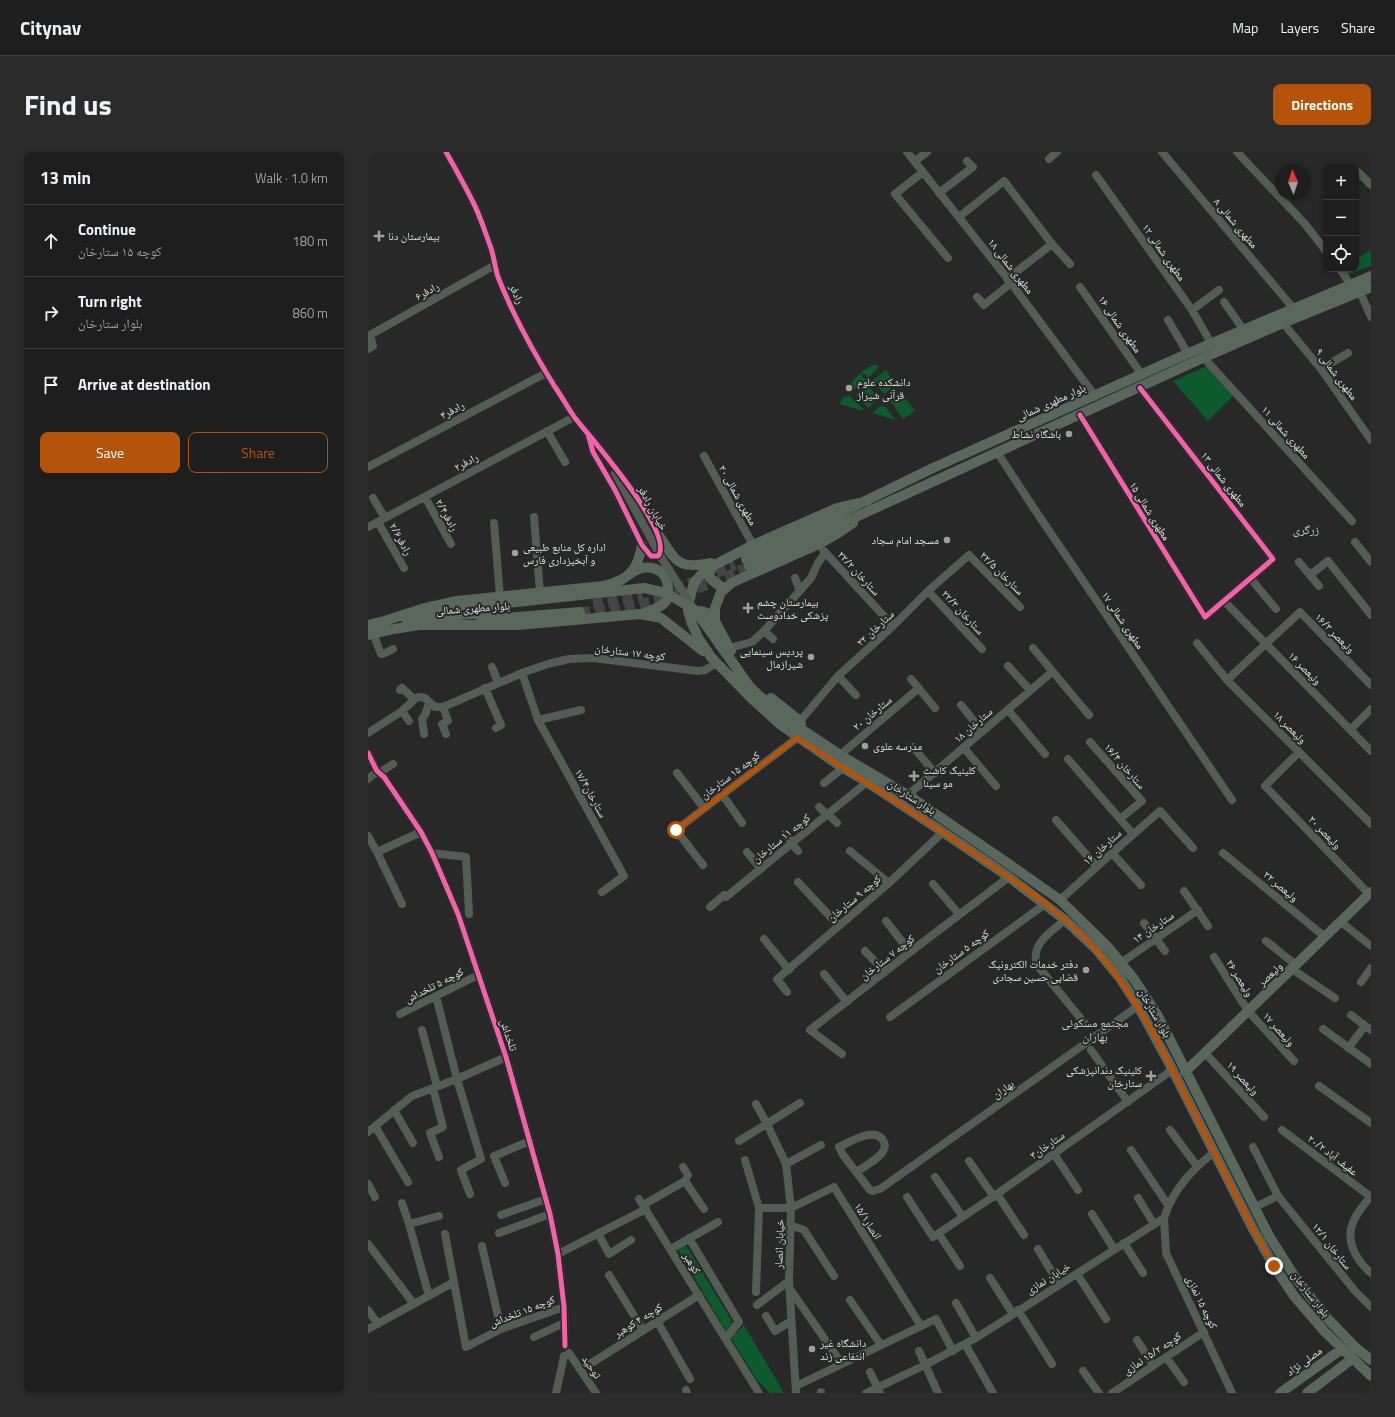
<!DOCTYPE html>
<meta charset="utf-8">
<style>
body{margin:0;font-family:"Titillium Web","Noto Naskh Arabic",sans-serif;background:#2a2b2a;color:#f1f3f6}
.controls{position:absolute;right:12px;top:12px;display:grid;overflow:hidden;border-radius:8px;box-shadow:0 2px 6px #0003}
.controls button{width:36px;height:36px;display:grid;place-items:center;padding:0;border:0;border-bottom:1px solid #3b3c3b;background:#1d1e1d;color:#f1f3f6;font:20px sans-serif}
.compass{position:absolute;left:907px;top:12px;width:36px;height:36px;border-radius:50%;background:#1d1e1d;box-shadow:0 2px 6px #0003;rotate:357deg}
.stop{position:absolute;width:12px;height:12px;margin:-9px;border:3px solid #b45309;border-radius:50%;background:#fff}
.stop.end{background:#b45309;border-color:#fff;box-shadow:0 1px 4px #0008}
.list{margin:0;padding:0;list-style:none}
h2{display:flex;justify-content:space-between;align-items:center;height:52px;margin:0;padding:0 16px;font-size:17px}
h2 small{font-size:13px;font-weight:400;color:#a0a2a4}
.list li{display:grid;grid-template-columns:26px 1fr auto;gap:12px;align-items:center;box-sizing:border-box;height:72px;padding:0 16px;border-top:1px solid #3b3c3b}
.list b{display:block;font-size:15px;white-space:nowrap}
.list p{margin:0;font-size:13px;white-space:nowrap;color:#a0a2a4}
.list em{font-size:13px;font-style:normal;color:#a0a2a4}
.actions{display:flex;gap:8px;padding:12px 16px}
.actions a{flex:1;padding:9px 0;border:1px solid #b45309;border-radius:8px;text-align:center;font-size:14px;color:#b45309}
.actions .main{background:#b45309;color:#fff}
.icon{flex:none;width:22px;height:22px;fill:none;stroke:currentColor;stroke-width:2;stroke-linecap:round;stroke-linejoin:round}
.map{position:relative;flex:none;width:1003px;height:1241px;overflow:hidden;border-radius:8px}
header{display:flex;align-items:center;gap:24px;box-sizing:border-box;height:56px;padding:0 20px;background:#1d1e1d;border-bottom:1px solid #3b3c3b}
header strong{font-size:19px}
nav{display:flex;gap:22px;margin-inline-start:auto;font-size:14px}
.intro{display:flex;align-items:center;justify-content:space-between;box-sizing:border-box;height:96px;padding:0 24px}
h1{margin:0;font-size:28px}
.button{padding:10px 18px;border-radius:8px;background:#b45309;color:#fff;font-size:14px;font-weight:700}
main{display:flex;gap:24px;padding:0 24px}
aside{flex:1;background:#1d1e1d;border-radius:8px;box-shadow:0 2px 6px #0003}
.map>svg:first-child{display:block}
</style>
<header>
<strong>Citynav</strong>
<nav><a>Map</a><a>Layers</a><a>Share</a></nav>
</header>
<div class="intro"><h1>Find us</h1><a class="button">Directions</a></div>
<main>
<aside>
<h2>13 min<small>Walk · 1.0 km</small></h2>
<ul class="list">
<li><svg class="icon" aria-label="ahead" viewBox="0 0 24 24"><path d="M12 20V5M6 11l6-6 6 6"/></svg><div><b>Continue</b><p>کوچه ۱۵ ستارخان</p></div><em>180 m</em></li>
<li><svg class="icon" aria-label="right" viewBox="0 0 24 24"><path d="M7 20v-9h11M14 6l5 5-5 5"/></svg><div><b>Turn right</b><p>بلوار ستارخان</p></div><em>860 m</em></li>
<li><svg class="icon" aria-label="arrive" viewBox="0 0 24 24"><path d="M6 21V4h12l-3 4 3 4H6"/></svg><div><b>Arrive at destination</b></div></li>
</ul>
<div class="actions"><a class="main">Save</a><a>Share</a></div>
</aside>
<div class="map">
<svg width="1003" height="1241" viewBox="0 0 1003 1241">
<rect width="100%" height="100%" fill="#272827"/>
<path fill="#0d5a2c" d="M1003 98V114L979 123 975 117H988V107Z
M505 213H510L509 217 500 227 498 223 495 222 493 220Z
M839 214 866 243 840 269 805 229Z
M518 218 528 233 516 242 504 229Z
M492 221 494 223V226H497L498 228 487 236H482V232Z
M500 234 511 246 500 256 487 242Z
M532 239 547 259 535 267 521 247Z
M482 244 497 259 471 252 476 245Z
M512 254 517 255 528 268 504 261Z
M318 1093 365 1171 358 1179 310 1098Z
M376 1173 416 1241H402L389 1228 363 1186Z"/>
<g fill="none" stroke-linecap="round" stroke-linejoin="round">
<path stroke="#434443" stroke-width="10" stroke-dasharray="10 5" stroke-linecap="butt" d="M292 441 337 426 367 413
M225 452 275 445
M212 460C256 456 297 449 339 433 353 428 367 420 381 414"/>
<path stroke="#535c55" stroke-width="8" d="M78 0C87 16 96 32 104 48 112 63 117 80 123 96 126 105 127 116 130 125 145 163 166 201 187 235 194 245 200 256 207 266 222 285 308 382 290 404H283L274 393 247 338 225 300 220 282
M539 0 643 131 727 244
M794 0 925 156
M869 0 937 72 958 99
M681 7 689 0
M547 9 559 0
M555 20 527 42 580 106
M990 20 1003 33
M728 23 824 158 843 191
M571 41 605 15 599 9
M591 65 636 29 684 92 702 112
M972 117 982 132
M639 127 684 92
M712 135 774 223
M992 140 1003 165
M609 145 616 153 643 131
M856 150 875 177
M824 158 851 138
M800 168 820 202
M915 171 953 217 1003 288
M0 197 5 194 2 183 127 113
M836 206 984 369
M953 217 980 201
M712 263 837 465 905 407 772 236
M179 279 197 310
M629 300 667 358 864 648
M336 304 385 393
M0 315 178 221
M57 345 83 392
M5 346 17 366
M166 365 172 441
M10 370 36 416
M126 371 132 445
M0 375 206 265
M987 390 1003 410
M455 398 525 474
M931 410 951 434
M942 423 960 409 1003 463
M427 426 432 439
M883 427 908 457
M560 439 614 497
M856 449 1003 599
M396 479 405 487
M5 481 13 502 17 501 25 497
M829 491 859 528 1003 672
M361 496 384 490 396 479 443 426 450 411 457 401
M665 496 721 563
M640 514 662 538
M124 515 130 530
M154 521 170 568 256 724 234 740
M470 524 488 543
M543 527 567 556
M859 528 932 460 1003 533
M117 536 133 573 128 576
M32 538 34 536 46 547
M593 553 614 579
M75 555 80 569 74 572 78 582
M640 558 677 602
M34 559 41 569
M170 568 213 558
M432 569 470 524 525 474 560 439 601 403 652 455
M983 577 1003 557
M0 581 34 559 48 546 52 545 57 546 67 555H75L154 521 180 512 201 507 225 506 330 519 337 518 349 511
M56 582 54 567 57 563 61 551
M722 590 774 649 753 666
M545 595 567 621
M596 596 628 634
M931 600 897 634 1001 742
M0 601 9 619 16 625 53 680 64 701 90 762 138 905 182 1062 190 1102 196 1155 197 1194
M472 603 551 536
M700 607 765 682
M11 621 25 612
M309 621 336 656
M0 627 9 619
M456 631 475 616
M354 642 374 671
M540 643 684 520
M451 655 459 663
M460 662 469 671
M688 668 729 715
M417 682 425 691
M0 684 9 700
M424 692 430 699
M482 699 521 731
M379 700 393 717
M64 701 98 705 101 762
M744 701 773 733
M855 701 957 785
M335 713 308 678 429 586
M430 730 470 773
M565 732 591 762
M816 739 840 774
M692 748 744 701 792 659 825 696
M34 752 9 700 53 680
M342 755 356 743 358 745 499 630
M697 768C683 780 662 792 669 813L718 873
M518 769 542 800
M973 770 1003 794
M776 771 797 799
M396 787 421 818
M898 789 928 813
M497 799 517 820
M846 805 880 859 926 909
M754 810 830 758
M924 817 967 846
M456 822 479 850
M993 830 1003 816
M419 840 409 827 521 731 575 680
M68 844 89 927 113 1007 93 1018 102 1042
M32 862 110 823
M983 863 1003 878
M522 865 677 752
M955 877 1003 912
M54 878 69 934
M980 896 997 874
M723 898 760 950
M837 901 896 965
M474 902 442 878 550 794 641 725
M951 934 1003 971
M65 936 75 975 62 981 71 1005
M388 952 399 972 418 1012 423 1056 421 1129 428 1241
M26 958 45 991
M7 974 40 1030
M802 978 829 1014
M914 978 1003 1045
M0 980 44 944 89 927 138 905
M371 989 432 951
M885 995 910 1044 987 1139 1003 1155
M763 998 800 1053
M686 1002 710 1038
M377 1008 391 1056 388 1140
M601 1009 626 1045
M418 1012 453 993
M488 1020C496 1015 507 1009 514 1001 516 998 518 994 516 990 508 973 482 990 471 995L475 1003 502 1038 505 1039 512 1037 770 854
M567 1025 595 1065
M317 1029 336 1057
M137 1031 126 1004 162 989
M0 1032 7 1045
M629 1042 656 1083
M1003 1044C997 1052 990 1059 986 1068 976 1088 988 1108 1003 1121
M539 1045 565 1085 629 1042 804 918
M770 1046 786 1072
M271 1047 391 1241
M34 1051 41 1072 61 1144
M275 1053 317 1029 320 1023 315 1015
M887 1055 910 1044
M391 1056H423L466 1035 553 1174
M724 1062 746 1097
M133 1063 178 1047
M796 1066 798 1101 864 1241
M41 1072 71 1064
M422 1073 436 1078 466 1124
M131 1081 182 1062
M230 1081 241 1102 263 1088
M77 1082 98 1195 133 1177 196 1155
M571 1082 592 1114
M321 1086 371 1170 358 1186
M756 1091 775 1121
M0 1092 46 1152
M114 1094 133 1177
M303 1097 350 1070
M670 1097 691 1132
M190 1102 278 1057
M709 1122 738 1167
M241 1123 275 1178
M622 1126 645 1162
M422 1137 474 1212
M482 1148 513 1193
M588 1151 608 1186
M389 1153 421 1129
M0 1158 10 1172
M650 1158 684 1212
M398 1164 407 1179 423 1169
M289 1169 322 1227
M0 1177 86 1130
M166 1185 196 1171
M769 1188 785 1213
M597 1192 625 1241
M551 1199 570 1241
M201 1201 228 1241
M798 1205 816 1230
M222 1212 331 1143
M715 1219 731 1241
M502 1220 512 1241
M428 1234 568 1167 585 1199
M318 1238 319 1241
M453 1240V1241
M188 1241 196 1204
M498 1241 557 1213 608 1186 796 1066C805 1037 824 1018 846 1000
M744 1241 836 1180"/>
<path stroke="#59675d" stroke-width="10" d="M499 349 469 356 385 393 337 418 326 431 321 450 320 459 324 472 331 487 343 505 383 546 414 574 475 616 499 630 575 680 641 725 697 768 728 797 752 826 770 854 800 909 885 1077 906 1114 926 1144 957 1180 1003 1224
M290 382C308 409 309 418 343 411
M378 407 565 316 823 200 1003 124
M348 412C334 424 345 430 356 436
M381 414 828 209 915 171 1003 135
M262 422C278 410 299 415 300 436 300 441 301 445 298 449 293 456 284 458 276 461
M37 466 123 461
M325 466 327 461 333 459 339 461 347 469
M113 468 212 460
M16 469 57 456 89 449 235 434C260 429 270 418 274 393
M0 473 21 468
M44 473H151L272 462 293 466 335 499
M0 483 26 477 51 473
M352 493 382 535 412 563 472 603 540 643 648 717 692 748 739 794 766 827 790 864 901 1084 927 1125 957 1164 987 1195 1003 1208
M363 499 347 469V456L353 440 365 430 451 392 469 382 485 371
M403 546 432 569 433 572
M817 920 1003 740
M912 1241 974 1197
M939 1241 984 1207"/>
<path stroke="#535c55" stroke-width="8" d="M247 321 293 405 325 456"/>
<path stroke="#59675d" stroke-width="10" d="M66 459 276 436 298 441 327 458 352 493"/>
<g stroke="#262927" stroke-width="8">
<path id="cycleway" d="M78 0C87 16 96 32 104 48 112 63 117 80 123 96 126 105 127 116 130 125 145 163 166 201 187 235 194 245 200 256 207 266 222 285 308 382 290 404H283L274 393 247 338 225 300 220 282
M712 263 837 465 905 407 772 236
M0 601 9 619 16 625 53 680 64 701 90 762 138 905 182 1062 190 1102 196 1155 197 1194"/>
</g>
<use href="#cycleway" stroke="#f560ab" stroke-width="5"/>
</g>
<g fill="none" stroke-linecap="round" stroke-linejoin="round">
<path stroke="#b45309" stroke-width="5" d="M308 678 429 586C492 627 556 666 617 709 656 735 697 763 728 798 752 825 770 854 788 886L885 1077 906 1114"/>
</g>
<g fill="#9fa09f" stroke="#262927" stroke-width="1.5">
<path d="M9 78h4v4h4v4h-4v4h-4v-4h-4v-4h4z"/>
<circle cx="481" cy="236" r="4"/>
<circle cx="701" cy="282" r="4"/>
<circle cx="579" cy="388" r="4"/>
<circle cx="147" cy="401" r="4"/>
<path d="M378 450h4v4h4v4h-4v4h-4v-4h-4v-4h4z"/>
<circle cx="443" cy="505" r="4"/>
<circle cx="497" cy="594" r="4"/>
<path d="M544 618h4v4h4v4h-4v4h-4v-4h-4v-4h4z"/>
<circle cx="718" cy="818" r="4"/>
<path d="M781 918h4v4h4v4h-4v4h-4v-4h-4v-4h4z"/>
<circle cx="444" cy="1197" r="4"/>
</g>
<g text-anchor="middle" stroke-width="4" stroke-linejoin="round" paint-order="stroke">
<g font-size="11" fill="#dfe1e0" stroke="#262927">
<text transform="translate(868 71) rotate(50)" y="4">۸ مطهری شمالی</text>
<text transform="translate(796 100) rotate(55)" y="4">۱۲ مطهری شمالی</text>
<text transform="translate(643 114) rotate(52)" y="4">۱۸ مطهری شمالی</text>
<text transform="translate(59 139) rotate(-29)" y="4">رادفر۶</text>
<text transform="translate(149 142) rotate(66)" y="4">رادفر</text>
<text transform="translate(752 172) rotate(55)" y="4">۱۶ مطهری شمالی</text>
<text transform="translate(969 222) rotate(53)" y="4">۹ مطهری شمالی</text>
<text transform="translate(683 250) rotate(-24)" y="4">بلوار مطهرى شمالى</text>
<text transform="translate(84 258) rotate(-28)" y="4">رادفر۴</text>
<text transform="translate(918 280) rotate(48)" y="4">۱۱ مطهری شمالی</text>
<text transform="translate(98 310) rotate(-28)" y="4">رادفر۲</text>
<text transform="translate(856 327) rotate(52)" y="4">۱۳ مطهری شمالی</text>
<text transform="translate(370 343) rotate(61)" y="4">۲۰ مطهری شمالی</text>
<text transform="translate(285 356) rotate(61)" y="4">خیابان رادفر</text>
<text transform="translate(782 359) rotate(58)" y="4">۱۵ مطهری شمالی</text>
<text transform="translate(79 363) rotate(61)" y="4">رادفر۲/۴</text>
<text transform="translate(33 387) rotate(61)" y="4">رادفر۲/۶</text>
<text transform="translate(491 421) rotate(47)" y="4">۲۲/۲ ستارخان</text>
<text transform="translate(634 421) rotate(45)" y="4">۲۲/۵ ستارخان</text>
<text transform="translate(105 456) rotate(-4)" y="4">بلوار مطهرى شمالى</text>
<text transform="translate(595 460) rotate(47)" y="4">۲۲/۳ ستارخان</text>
<text transform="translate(755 468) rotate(56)" y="4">۱۷ مطهری شمالی</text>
<text transform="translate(507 476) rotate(-43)" y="4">۲۲ ستارخان</text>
<text transform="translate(967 481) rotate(45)" y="4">۱۶/۳ ولیعصر</text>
<text transform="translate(262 500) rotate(7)" y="4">کوچه ۱۷ ستارخان</text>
<text transform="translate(937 516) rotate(45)" y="4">۱۶ ولیعصر</text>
<text transform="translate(504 561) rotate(-40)" y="4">۲۰ ستارخان</text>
<text transform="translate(605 573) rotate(-41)" y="4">۱۸ ستارخان</text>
<text transform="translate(922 575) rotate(45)" y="4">۱۸ ولیعصر</text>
<text transform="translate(757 614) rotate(49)" y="4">۱۶/۴ ستارخان</text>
<text transform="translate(362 623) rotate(-37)" y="4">کوچه ۱۵ ستارخان</text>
<text transform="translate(223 641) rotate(61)" y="4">ستارخان۱۷/۴</text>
<text transform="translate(544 645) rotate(33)" y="4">بلوار ستارخان</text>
<text transform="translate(957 680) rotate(46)" y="4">۲۰ ولیعصر</text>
<text transform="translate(413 686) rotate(-39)" y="4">کوچه ۱۱ ستارخان</text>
<text transform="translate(734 695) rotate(-42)" y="4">۱۶ ستارخان</text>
<text transform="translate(913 734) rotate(40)" y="4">۲۲ ولیعصر</text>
<text transform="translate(486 746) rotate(-40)" y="4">کوچه ۹ ستارخان</text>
<text transform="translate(785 775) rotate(-34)" y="4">۱۴ ستارخان</text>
<text transform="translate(593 799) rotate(-36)" y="4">کوچه ۵ ستارخان</text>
<text transform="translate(519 805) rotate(-38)" y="4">کوچه ۷ ستارخان</text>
<text transform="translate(902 822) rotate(-44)" y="4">ولیعصر</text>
<text transform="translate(872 826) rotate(58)" y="4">۲۶ ولیعصر</text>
<text transform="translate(66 833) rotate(-27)" y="4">کوچه ۵ تلخداش</text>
<text transform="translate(787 861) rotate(60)" y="4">بلوار ستارخان</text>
<text transform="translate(911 877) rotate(48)" y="4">۱۷ ولیعصر</text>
<text transform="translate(141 883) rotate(71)" y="4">تلخداش</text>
<text transform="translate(875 926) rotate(47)" y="4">۱۹ ولیعصر</text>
<text transform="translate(635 937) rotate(-35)" y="4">بهاران</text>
<text transform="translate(679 993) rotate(-35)" y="4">ستارخان۳</text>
<text transform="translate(965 1003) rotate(37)" y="4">عفیف آباد ۲۰/۲</text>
<text transform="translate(500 1069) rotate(58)" y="4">انصار۱۵/۱</text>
<text transform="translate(411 1092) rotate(-88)" y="4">خیابان انصار</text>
<text transform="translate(964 1094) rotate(51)" y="4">۱۲/۱ ستارخان</text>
<text transform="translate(324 1111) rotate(58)" y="4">کوهبر</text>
<text transform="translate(680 1126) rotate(-32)" y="4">خیابان نمازی</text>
<text transform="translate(943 1142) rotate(52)" y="4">بلوار ستارخان</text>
<text transform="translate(834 1150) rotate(64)" y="4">کوچه ۱۵ نمازی</text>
<text transform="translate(154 1159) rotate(-21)" y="4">کوچه ۱۵ تلخداش</text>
<text transform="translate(270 1168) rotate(-32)" y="4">کوچه ۴ کوهبر</text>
<text transform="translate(784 1201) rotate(-34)" y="4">کوچه ۱۵/۲ نمازی</text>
<text transform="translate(936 1209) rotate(-36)" y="4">مصلی نژاد</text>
<text transform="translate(224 1215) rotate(56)" y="4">توحید</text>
</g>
<g font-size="11" fill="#dfe1e0" stroke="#262927" text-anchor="start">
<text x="20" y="88">بیمارستان دنا</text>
<text x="489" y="234">دانشکده علوم<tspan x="489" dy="13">قرآنی شیراز</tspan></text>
<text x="693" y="286" text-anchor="end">باشگاه نشاط</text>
<text x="571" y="392" text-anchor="end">مسجد امام سجاد</text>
<text x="155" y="399">اداره کل منابع طبیعى<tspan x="155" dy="13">و آبخیزدارى فارس</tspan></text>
<text x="389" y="454">بیمارستان چشم<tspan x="389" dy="13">پزشکی خدادوست</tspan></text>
<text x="435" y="503" text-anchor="end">پردیس سینمایی<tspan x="435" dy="13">شیرازمال</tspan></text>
<text x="505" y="598">مدرسه علوی</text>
<text x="555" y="622">کلینیک کاشت<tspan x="555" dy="13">مو سینا</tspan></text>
<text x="710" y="816" text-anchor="end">دفتر خدمات الکترونیک<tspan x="710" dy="13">قضایی حسین سجادی</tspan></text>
<text x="774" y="922" text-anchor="end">کلینیک دندانپزشکی<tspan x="774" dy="13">ستارخان</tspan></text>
<text x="452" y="1195">دانشگاه غیر<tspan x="452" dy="13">انتفاعی زند</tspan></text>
</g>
<g font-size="12" fill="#c6c9c6" stroke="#262927">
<text x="938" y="382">زرگری</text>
<text x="727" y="875">مجتمع مسکونی<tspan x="727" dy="14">بهاران</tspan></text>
</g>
</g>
</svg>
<div class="controls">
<button>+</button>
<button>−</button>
<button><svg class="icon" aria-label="locate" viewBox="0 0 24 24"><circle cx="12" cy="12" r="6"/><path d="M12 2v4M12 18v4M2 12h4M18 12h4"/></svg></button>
</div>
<svg class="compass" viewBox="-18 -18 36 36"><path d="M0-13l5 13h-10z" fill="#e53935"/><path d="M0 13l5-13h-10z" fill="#a0a2a4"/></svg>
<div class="stop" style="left:308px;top:678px"></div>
<div class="stop end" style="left:906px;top:1114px"></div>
</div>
</main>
